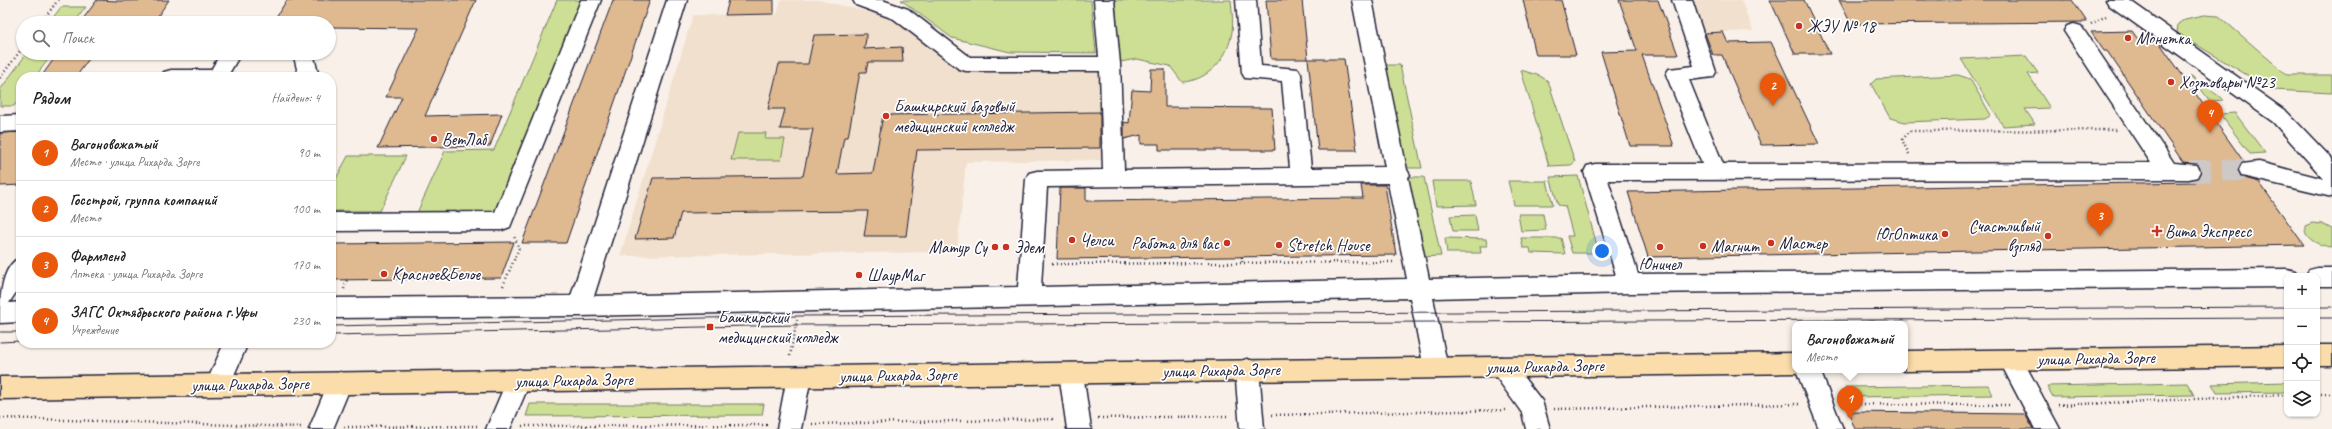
<!DOCTYPE html>
<html lang="ru">
<meta charset="utf-8">
<style>
body{margin:0;font-family:Caveat,sans-serif;background:#f2f2f2;color:#222}
.controls{position:absolute;right:12px;bottom:12px;display:grid;overflow:hidden;border-radius:8px;box-shadow:0 1px 3px #0004}
.controls button{width:36px;height:36px;display:grid;place-items:center;padding:0;border:0;border-bottom:1px solid #e0e0e0;background:#fff;color:#222;font:20px sans-serif}
.you{position:absolute;left:1602px;top:251px;width:14px;height:14px;margin:-10px;border:3px solid #fff;border-radius:50%;background:#1a73e8;box-shadow:0 0 0 6px #1a73e833}
.badge{display:grid;place-items:center;width:26px;height:26px;border-radius:50%;background:#ea580c;color:#fff;font-size:13px;font-weight:700}
.pin{position:absolute;translate:-50% -33px;filter:drop-shadow(0 1px 2px #0008)}
.pin::after{content:'';position:absolute;top:21px;width:14px;height:12px;background:inherit;clip-path:polygon(0 0,100% 0,50% 100%)}
.popup{position:absolute;left:1792px;top:321px;width:116px;height:52px;box-sizing:border-box;display:grid;place-content:center;border-radius:8px;background:#fff;filter:drop-shadow(0 1px 3px #0005);font-size:13px;white-space:nowrap;color:#767676}
.popup b{font-size:15px;color:#222}
.popup::after{content:'';position:absolute;left:50%;top:100%;margin-left:-8px;border:8px solid transparent;border-top-color:#fff}
.list{margin:0;padding:0;list-style:none}
h2{display:flex;justify-content:space-between;align-items:center;height:52px;margin:0;padding:0 16px;font-size:17px}
h2 small{font-size:13px;font-weight:400;color:#767676}
.list li{display:grid;grid-template-columns:26px 1fr auto;gap:12px;align-items:center;box-sizing:border-box;height:56px;padding:0 16px;border-top:1px solid #e0e0e0}
.list b{display:block;font-size:15px;white-space:nowrap}
.list p{margin:0;font-size:13px;white-space:nowrap;color:#767676}
.list em{font-size:13px;font-style:normal;color:#767676}
.icon{flex:none;width:22px;height:22px;fill:none;stroke:currentColor;stroke-width:2;stroke-linecap:round;stroke-linejoin:round}
.map{position:relative;flex:none;width:2332px;height:429px;overflow:hidden}
.search{position:absolute;background:#fff;box-shadow:0 1px 3px #0004;left:16px;top:16px;width:320px;height:44px;display:flex;align-items:center;gap:10px;box-sizing:border-box;padding:0 14px;border-radius:22px;color:#767676;font-size:15px}
.panel{position:absolute;background:#fff;box-shadow:0 1px 3px #0004;left:16px;top:72px;width:320px;height:276px;border-radius:16px}
.map>svg:first-child{display:block}
</style>
<div class="map">
<svg width="2332" height="429" viewBox="0 0 2332 429">
<rect width="100%" height="100%" fill="#f9f1e9"/>
<filter id="ink" filterUnits="userSpaceOnUse"><feTurbulence type="fractalNoise" baseFrequency=".025" numOctaves="2"/><feDisplacementMap in="SourceGraphic" scale="8" xChannelSelector="R" yChannelSelector="G"/><feConvolveMatrix kernelMatrix="1 2 1 2 8 2 1 2 1" color-interpolation-filters="sRGB"/></filter>
<g filter="url(#ink)">
<path fill="#f1e0ce" d="M781 0H818L897 18 959 71 1110 70 1109 160 966 162 957 252 620 256 693 15 777 14Z
M1691 0H1741L1753 31 1703 33Z"/>
<path fill="#ccdf94" stroke="#778068" d="M557 0H581L495 214 416 215 445 151 494 150Z
M901 0H1091L1096 53 1010 52 952 38Z
M1115 0H1231C1232 11 1234 26 1231 37 1226 61 1206 81 1182 82L1170 66 1137 59 1120 62Z
M61 7H86L74 23H49Z
M2204 15 2219 16 2287 75H2332V93L2272 90 2177 33 2178 24 2185 19Z
M27 53H53L35 77H21V97L14 106H0V90Z
M2026 56 2038 73 2028 74 2050 108 2025 109 2035 124 2003 126 1961 59Z
M1386 65H1400L1422 168H1406Z
M1521 70 1540 76 1548 81 1575 162 1571 165 1549 166Z
M1958 75 1970 79 1991 115 1985 119 1905 122 1890 118 1871 84 1876 79Z
M2190 75 2224 100 2210 101Z
M2235 113 2265 153 2250 154 2220 114Z
M738 133H766L765 139H785L781 160H731Z
M348 156H406L380 211H331V188Z
M1578 176 1599 253H1572L1567 236H1573L1565 206 1558 205 1550 177Z
M1403 177H1424L1441 256 1418 257Z
M1432 181H1471L1476 205 1436 206Z
M1508 181H1547L1553 205H1514Z
M1518 214H1543L1546 230 1521 231Z
M1475 215 1478 231H1453L1450 216Z
M2312 223 2322 224 2332 229V247C2321 246 2303 240 2305 226Z
M1445 238 1486 239 1487 246H1480L1481 253H1447Z
M1521 238H1561L1565 254 1531 253 1530 248H1523Z
M2287 382V392L2217 393 2212 384Z
M2187 383 2194 395 2053 397 2047 386Z
M1988 385 1993 395 1849 397 1845 387Z
M530 404H764L762 415 526 416Z"/>
<path fill="#dfb990" stroke="#22223b" d="M97 0 118 1 169 0 153 23H80Z
M287 0H476L425 116 502 114 490 146 378 148 402 97H386L419 28 329 27V23H272Z
M613 0H650L566 243H522Z
M729 0H774V14L725 15Z
M1266 0H1302L1308 59H1271Z
M1523 0H1561L1576 55H1536Z
M1619 0H1658L1678 55H1642L1674 146H1630L1601 52 1637 51Z
M1770 0H1804L1830 54H1795Z
M1839 0H2072L2087 22 1851 24Z
M2132 31 2140 42H2159L2244 162 2241 163 2238 169 2241 177 2259 182 2304 245 1648 257 1628 192 2196 182 2195 179 2198 178 2201 172 2198 164 2183 162 2107 51H2104L2091 32Z
M1723 32 1728 43 1771 42 1819 144 1761 145 1722 55H1713L1705 33Z
M867 34 864 49 902 47 903 62H868L866 72H860L848 137H844L837 174 873 173 883 115 1100 112V148L917 150 906 236H864L868 211 681 213 674 238 635 239 653 178 803 176 813 129H780L785 109H768L779 64H808L814 35Z
M58 53H93L76 77H41Z
M1308 59H1344L1357 150H1318Z
M1151 69H1165V107L1272 108 1275 150H1159V144H1141V135L1124 139V122L1129 123 1132 90 1150 91Z
M21 132V185L0 186V133Z
M1361 185H1385L1396 255 1057 259 1060 188H1086V201L1363 198Z
M514 242 501 278 331 280V244Z
M1848 412 2025 414 2033 429H1855Z"/>
<g fill="none" stroke-linecap="round" stroke-linejoin="round">
<path stroke="#cec8c6" stroke-width="22" stroke-dasharray="22 11" stroke-linecap="butt" d="M2189 171 2250 170"/>
<g stroke="#22223b" stroke-width="3">
<path id="minor" d="M581 0H601L510 227 502 230 331 231V213L495 212Z
M667 0H687L594 296 1018 287 1026 179 1029 173 1037 171 1103 170 1100 71H966L959 69 894 19 856 5 853 0H882L908 9 970 57H1099L1094 0H1114L1120 64 1124 170 1290 168 1282 81 1245 78 1242 73 1236 0H1256L1261 66 1298 69 1301 74 1311 168 1385 167 1352 0H1372L1407 170 1410 175 1408 177 1429 279 1616 275 1584 172 1587 166 1595 164H1702L1666 74 1669 69 1694 66 1672 0H1692L1716 72 1713 77 1689 80 1723 164 2151 163 2064 31 2067 26 2074 24 2081 26 2174 163 2197 165 2200 171 2197 177 2189 179 1608 180 1638 274 2287 269 2295 271 2297 276H2287V287L1630 293 1433 298 1448 368 1445 375 1436 378 1427 375 1424 368 1410 298 579 316 331 318V298L571 296ZM1388 183 1407 279 1041 287 1047 187Z
M2106 0H2129L2287 112 2332 159V197L2242 176 2239 170 2242 164 2259 162 2324 179 2273 122 2109 5Z
M221 53H241L227 77H161L164 72 171 70H211Z
M293 53H313L319 77H299Z
M21 115V131L0 132V116Z
M21 257V285L9 303 21 302V322L0 323C0 300 0 266 21 257Z
M2317 268H2332V286H2317V276H2306L2309 270Z
M224 343H248L227 391 218 395 209 391 206 384Z
M2011 350 2019 353 2060 429H2035L1999 360 2003 353Z
M1501 357 1510 360 1542 401 1550 429H1526L1522 413 1489 367 1492 360Z
M1247 359 1256 362 1259 369 1264 429H1240L1235 369 1238 362Z
M1071 363 1080 366 1083 373 1091 429H1067L1059 373 1062 366Z
M799 367 808 370 811 377 801 429H777L787 377 790 370Z
M519 369 528 373 531 380 510 429H486L510 373Z
M1796 370H1820L1843 429H1819Z
M340 372 349 376 352 383 333 429H309L331 376Z"/>
</g>
<g stroke="#22223b" stroke-width="3">
<path id="major" d="M2317 345H2332V365H2317Z
M2287 346V366L1905 371 1901 370H1905V351Z
M1795 353V370H1804L1795 373 0 399V377Z"/>
</g>
<path stroke="#22223b" stroke-width="2.5" stroke-dasharray="1 3" stroke-linecap="butt" d="M41 23 58 0
M2091 24 2108 15
M0 78 23 47
M1909 154 1902 140 1910 131 2117 130
M1242 257V263
M1052 264 1395 262
M503 286 519 248 514 236
M344 289 347 280
M790 356 797 320
M2317 394H2332
M1844 404 2011 405
M2058 405 2287 395
M1554 409 1799 404
M1272 415 1507 410
M0 418 301 427
M1098 418 1229 416
M812 424 1055 419
M522 426 767 425
M344 427 477 426"/>
<use href="#minor" fill="#fff" fill-rule="evenodd"/>
<use href="#major" fill="#fbddab" fill-rule="evenodd"/>
<path stroke="#22223b" stroke-width="1" d="M2317 307H2332
M2317 318H2332
M331 326 797 316 2287 307
M0 332H21
M331 335 796 325 2287 318
M0 342 21 341"/>
</g>
</g>
<g fill="#c8321e" stroke="#fff" stroke-width="1.5">
<circle cx="1799" cy="26" r="4"/>
<circle cx="2128" cy="38" r="4"/>
<circle cx="2171" cy="82" r="4"/>
<circle cx="886" cy="116" r="4"/>
<circle cx="434" cy="139" r="4"/>
<path d="M2155 225h4v4h4v4h-4v4h-4v-4h-4v-4h4z"/>
<circle cx="1945" cy="234" r="4"/>
<circle cx="2048" cy="236" r="4"/>
<circle cx="1072" cy="240" r="4"/>
<circle cx="1227" cy="243" r="4"/>
<circle cx="1771" cy="243" r="4"/>
<circle cx="1279" cy="245" r="4"/>
<circle cx="1703" cy="246" r="4"/>
<circle cx="995" cy="247" r="4"/>
<circle cx="1006" cy="247" r="4"/>
<circle cx="1660" cy="247" r="4"/>
<circle cx="384" cy="274" r="4"/>
<circle cx="859" cy="275" r="4"/>
<rect x="706" y="323" width="8" height="8" rx="2"/>
</g>
<g text-anchor="middle" stroke-width="3.5" stroke-linejoin="round" paint-order="stroke">
<g font-size="17" fill="#22223b" stroke="#fff" text-anchor="start">
<text x="1807" y="32">ЖЭУ № 18</text>
<text x="2136" y="44">Монетка</text>
<text x="2179" y="88">Хозтовары №23</text>
<text x="894" y="112">Башкирский базовый<tspan x="894" dy="20">медицинский колледж</tspan></text>
<text x="442" y="145">ВетЛаб</text>
<text x="2040" y="232" text-anchor="end">Счастливый<tspan x="2040" dy="20">взгляд</tspan></text>
<text x="2165" y="237">Вита Экспресс</text>
<text x="1937" y="240" text-anchor="end">ЮгОптика</text>
<text x="1080" y="246">Челси</text>
<text x="1219" y="249" text-anchor="end">Работа для вас</text>
<text x="1779" y="249">Мастер</text>
<text x="1287" y="251">Stretch House</text>
<text x="1711" y="252">Магнит</text>
<text x="987" y="253" text-anchor="end">Матур Су</text>
<text x="1014" y="253">Эдем</text>
<text x="1660" y="270" text-anchor="middle">Юничел</text>
<text x="392" y="280">Красное&amp;Белое</text>
<text x="867" y="281">ШаурМаг</text>
<text x="718" y="323">Башкирский<tspan x="718" dy="20">медицинский колледж</tspan></text>
</g>
<g font-size="17" fill="#22223b" stroke="#fff">
<text transform="translate(2096 358) rotate(-1)" y="6">улица Рихарда Зорге</text>
<text transform="translate(1545 366) rotate(-1)" y="6">улица Рихарда Зорге</text>
<text transform="translate(1221 370) rotate(-1)" y="6">улица Рихарда Зорге</text>
<text transform="translate(898 375) rotate(-1)" y="6">улица Рихарда Зорге</text>
<text transform="translate(574 380) rotate(-1)" y="6">улица Рихарда Зорге</text>
<text transform="translate(250 384) rotate(-1)" y="6">улица Рихарда Зорге</text>
</g>
</g>
</svg>
<div class="controls">
<button>+</button>
<button>−</button>
<button><svg class="icon" aria-label="locate" viewBox="0 0 24 24"><circle cx="12" cy="12" r="6"/><path d="M12 2v4M12 18v4M2 12h4M18 12h4"/></svg></button>
<button><svg class="icon" aria-label="layers" viewBox="0 0 24 24"><path d="M12 4l9 5-9 5-9-5zM3 14l9 5 9-5"/></svg></button>
</div>
<div class="you"></div>
<div class="pin badge" style="left:1850px;top:419px">1</div>
<div class="popup"><b>Вагоновожатый</b>Место</div>
<div class="pin badge" style="left:1773px;top:106px">2</div>
<div class="pin badge" style="left:2100px;top:236px">3</div>
<div class="pin badge" style="left:2210px;top:133px">4</div>
<div class="search"><svg class="icon" aria-label="search" viewBox="0 0 24 24"><circle cx="10" cy="10" r="6"/><path d="M15 15l6 6"/></svg>Поиск</div>
<section class="panel">
<h2>Рядом<small>Найдено: 4</small></h2>
<ul class="list">
<li><span class="badge">1</span><div><b>Вагоновожатый</b><p>Место · улица Рихарда Зорге</p></div><em>90 m</em></li>
<li><span class="badge">2</span><div><b>Госстрой, группа компаний</b><p>Место</p></div><em>100 m</em></li>
<li><span class="badge">3</span><div><b>Фармленд</b><p>Аптека · улица Рихарда Зорге</p></div><em>170 m</em></li>
<li><span class="badge">4</span><div><b>ЗАГС Октябрьского района г.Уфы</b><p>Учреждение</p></div><em>230 m</em></li>
</ul>
</section>
</div>
